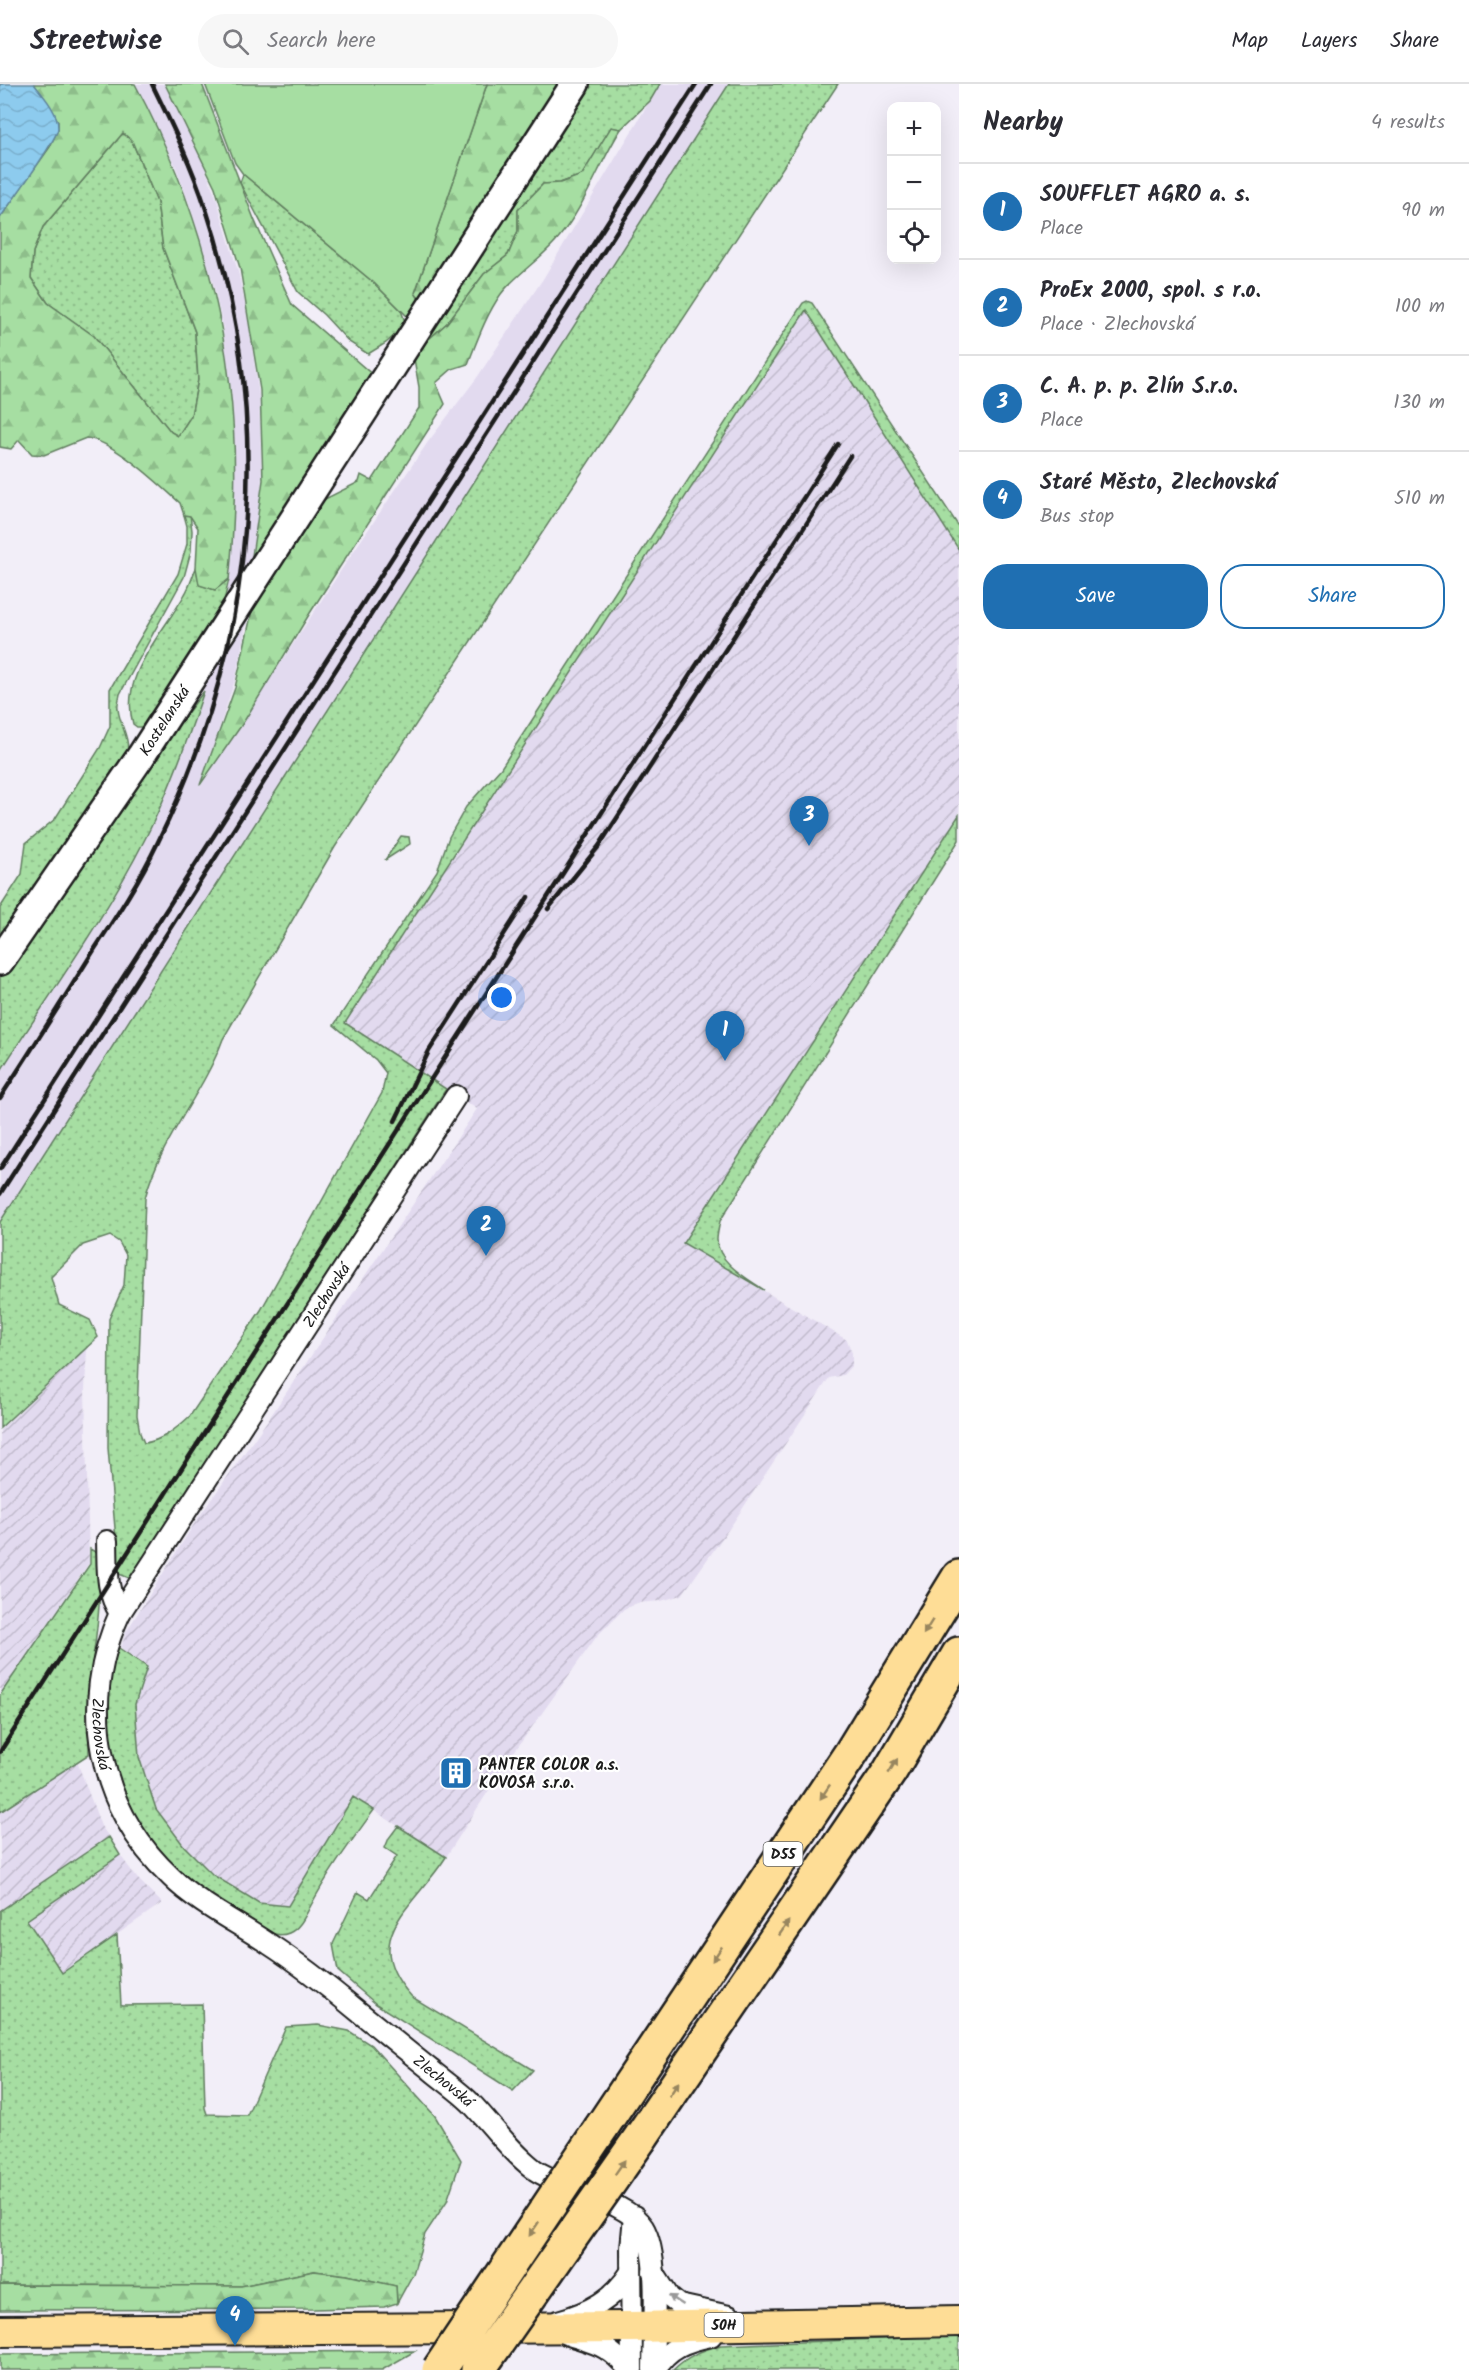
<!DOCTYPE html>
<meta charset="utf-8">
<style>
body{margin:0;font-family:Kalam,sans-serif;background:#f7f7f7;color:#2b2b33}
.controls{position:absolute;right:18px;top:18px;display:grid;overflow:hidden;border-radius:12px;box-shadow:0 6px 24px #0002}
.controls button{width:54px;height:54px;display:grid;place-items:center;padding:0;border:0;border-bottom:2px solid #e1e1e2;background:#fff;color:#2b2b33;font:30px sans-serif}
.you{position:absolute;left:502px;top:914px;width:21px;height:21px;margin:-15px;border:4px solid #fff;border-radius:50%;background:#1a73e8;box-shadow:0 0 0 9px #1a73e833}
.badge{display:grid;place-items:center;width:39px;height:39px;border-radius:50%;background:#1f6fb2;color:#fff;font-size:20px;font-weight:700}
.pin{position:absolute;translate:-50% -50px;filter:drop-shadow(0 2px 3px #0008)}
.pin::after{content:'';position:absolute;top:32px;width:21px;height:18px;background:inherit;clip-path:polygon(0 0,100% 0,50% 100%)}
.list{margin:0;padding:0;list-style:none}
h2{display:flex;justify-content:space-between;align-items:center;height:78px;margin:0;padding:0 24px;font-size:26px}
h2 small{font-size:20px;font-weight:400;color:#7c7c81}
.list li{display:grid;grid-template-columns:39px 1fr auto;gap:18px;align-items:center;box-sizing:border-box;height:96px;padding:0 24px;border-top:2px solid #e1e1e2}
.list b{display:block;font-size:22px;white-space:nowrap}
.list p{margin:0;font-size:20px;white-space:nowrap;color:#7c7c81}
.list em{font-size:20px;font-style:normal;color:#7c7c81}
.actions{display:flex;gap:12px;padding:18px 24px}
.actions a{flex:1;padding:14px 0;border:2px solid #1f6fb2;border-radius:24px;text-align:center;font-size:21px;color:#1f6fb2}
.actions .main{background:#1f6fb2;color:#fff}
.icon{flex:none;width:33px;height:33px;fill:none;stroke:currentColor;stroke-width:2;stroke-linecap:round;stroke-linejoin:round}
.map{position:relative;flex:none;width:959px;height:2286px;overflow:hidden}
header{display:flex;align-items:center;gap:36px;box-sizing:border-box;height:84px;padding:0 30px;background:#fff;border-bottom:2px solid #e1e1e2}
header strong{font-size:28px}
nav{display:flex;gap:33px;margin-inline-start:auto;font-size:21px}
.search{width:420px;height:54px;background:#f7f7f7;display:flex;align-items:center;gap:15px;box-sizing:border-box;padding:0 21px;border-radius:33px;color:#7c7c81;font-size:22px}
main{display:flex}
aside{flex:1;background:#fff}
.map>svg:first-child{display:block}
</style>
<header>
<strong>Streetwise</strong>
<div class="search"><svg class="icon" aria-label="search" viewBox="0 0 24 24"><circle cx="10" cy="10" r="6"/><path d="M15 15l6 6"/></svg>Search here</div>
<nav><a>Map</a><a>Layers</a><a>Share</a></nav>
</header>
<main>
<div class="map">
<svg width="959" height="2286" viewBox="0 0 959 2286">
<defs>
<pattern id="industrial-furrows" width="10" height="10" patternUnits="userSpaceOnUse" patternTransform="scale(1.5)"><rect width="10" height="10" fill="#e2daef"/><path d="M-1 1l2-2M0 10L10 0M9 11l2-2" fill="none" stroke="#c1bacc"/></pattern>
<pattern id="grass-dots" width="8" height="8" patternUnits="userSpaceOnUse" patternTransform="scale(1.5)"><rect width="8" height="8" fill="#a6dea2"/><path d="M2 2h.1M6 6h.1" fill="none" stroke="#8ebe8b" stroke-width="1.8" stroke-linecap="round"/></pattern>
<pattern id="forest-firs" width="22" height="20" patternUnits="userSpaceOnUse" patternTransform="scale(1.5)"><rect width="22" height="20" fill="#a6dea2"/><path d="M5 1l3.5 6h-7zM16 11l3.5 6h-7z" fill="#8ebe8b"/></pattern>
<pattern id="water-waves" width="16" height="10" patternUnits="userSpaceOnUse" patternTransform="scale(1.5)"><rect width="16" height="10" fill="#8dcbee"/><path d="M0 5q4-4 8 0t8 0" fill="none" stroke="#79aecc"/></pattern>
</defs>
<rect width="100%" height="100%" fill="#f2eef8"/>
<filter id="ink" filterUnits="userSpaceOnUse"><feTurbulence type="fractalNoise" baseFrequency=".0167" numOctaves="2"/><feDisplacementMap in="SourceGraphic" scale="12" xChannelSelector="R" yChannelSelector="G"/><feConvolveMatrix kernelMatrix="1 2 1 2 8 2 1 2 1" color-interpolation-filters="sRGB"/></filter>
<g filter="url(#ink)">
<path fill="#e2daef" d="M135 0H166L200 71 216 113 239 191 248 234 259 311 262 391 260 433 253 506 236 593 200 703 349 474 428 358 476 295 543 195 660 0H729L0 1138V988L121 799 163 717 189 652 210 586 231 478 235 391 234 350 232 314 222 239 213 198 190 122 175 81Z"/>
<path fill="url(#industrial-furrows)" d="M806 225 959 466V731L683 1159 847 1256 852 1269V1281L843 1291 829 1294 733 1439 682 1511 661 1517 637 1519 624 1525 597 1552 507 1678 446 1773 353 1713 288 1822 259 1819 213 1791 184 1762 156 1725 139 1673 135 1620 147 1583 121 1564 126 1548 196 1437 272 1330 477 1025 345 940Z
M87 1264 85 1305 89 1479 0 1611V1346Z
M68 1653 101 1742 109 1753 0 1827V1703Z
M120 1771 137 1794 162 1819 62 1889 27 1835Z"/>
<path fill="url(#grass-dots)" stroke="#617d5f" stroke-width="1.5" d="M590 0H660L650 17 621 45 611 44 582 91 560 99 543 100 518 126V147L508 171 484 190 447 239 413 269Z
M729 0H838L335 763 223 955C203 1010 160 1056 145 1114L137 1331 140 1349 144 1359C162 1357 177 1344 190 1332L261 1226 382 1009 386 989 376 976 334 941 437 787 449 753 466 723 501 684 803 219 807 217 812 219 959 443V466L806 226 345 939 446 1005 134 1491 129 1494 119 1490 108 1364 109 1235 124 1201 126 1171 119 1158 110 1152 83 1161 51 1193 59 1221 90 1236 98 1253 0 1344V1138Z
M123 49 132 57 157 118 163 164 195 248 198 296 191 332 178 352 171 348 94 252 48 219 31 194 33 168 43 143Z
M243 90 373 198 401 226 406 241 386 259 368 270 349 258 324 231 298 208 240 99Z
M190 430 192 447 191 467 184 493 120 610C119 615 117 621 118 625 120 643 132 655 126 674L0 861V824L22 790 26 759 55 735 100 664 110 642V605L178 490 187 460V442L184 431Z
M196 484 200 501 215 506 229 495 223 522 144 643H137L133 640C119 591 163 550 185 510 190 502 192 493 196 484Z
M204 607C187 658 169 708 145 755 104 836 49 911 0 988V892L81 781 136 697Z
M959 731V756L720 1137C719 1143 717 1150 717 1156 718 1179 747 1194 764 1206L683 1159Z
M401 752 409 753 410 760 385 776Z
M90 1465 97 1469C105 1515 93 1563 89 1609 87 1629 89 1649 89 1670L0 1728V1611L90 1480Z
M116 1562 147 1583 135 1620 139 1673 156 1725 184 1762 213 1791 259 1819 288 1822 353 1713 374 1726C350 1759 327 1790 309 1825 304 1834 299 1845 289 1849 270 1857 242 1836 228 1825 206 1809 183 1793 164 1773 129 1735 105 1670 107 1618 107 1600 111 1582 113 1564Z
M398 1742 446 1773C413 1825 357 1853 412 1913L533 1986 513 2007 376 1920 338 1887 333 1860 358 1808 369 1815 397 1772 385 1764 389 1754Z
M109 1753 120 1771 27 1836 62 1889 117 1851 121 1921 202 1920 205 2024 207 2030 247 2031 286 1943 318 1941 349 1947 371 1961 435 2032 461 2076 447 2117 425 2150 413 2190 397 2219 396 2202 347 2191 314 2187 241 2202 0 2201V1827Z
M959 2252V2286H673C687 2272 702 2266 721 2261Z"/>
<path fill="url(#forest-firs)" stroke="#617d5f" stroke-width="1.5" fill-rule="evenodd" d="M34 0H135C205 131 240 274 234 422 233 447 232 471 229 495L215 506 199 501 196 484 198 444 190 432 184 431 180 419C159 400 114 357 86 354L44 371 32 370 19 356 11 365 0 363V134L50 63 58 45V37L50 23ZM123 49 132 57 157 118 163 164 195 248 198 296 191 332 178 352 171 348 94 252 48 219 31 194 33 168 43 143Z
M165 0H202L254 135 292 221 375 293 252 472 263 396 260 306 240 184 215 103Z
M487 0H561L421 218 415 209Z
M611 43 621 45C599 80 586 120 560 152 544 173 515 191 501 210 486 231 477 257 468 280L452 285 436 299 445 320 310 529 243 639 200 701 235 604 252 527 321 417 359 398 361 391 372 397 419 324V303L413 269 447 239 484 190 508 171 518 147V126L543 100 560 99 582 91Z
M314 2187 347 2191 396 2202 397 2219 384 2223 314 2225 0 2226V2201L241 2202Z
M415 2267 382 2286H0V2270Z"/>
<path fill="#a6dea2" stroke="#617d5f" stroke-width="1.5" d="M205 0H487L415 209 421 218 409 234 373 198 243 90 235 79Z"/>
<path fill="url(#water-waves)" stroke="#60859a" stroke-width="1.5" d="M0 0H34C43 11 59 29 58 44 57 57 10 119 0 134Z"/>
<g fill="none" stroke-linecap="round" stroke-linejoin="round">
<g stroke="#1c1c1c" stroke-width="24">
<g id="street">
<path id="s1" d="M456 1012 120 1529C78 1619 97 1724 171 1793 197 1819 238 1839 269 1860 300 1880 330 1904 359 1928 383 1947 407 1967 431 1986 444 1997 459 2007 471 2019 492 2041 511 2068 535 2086 562 2104 628 2118 643 2143 661 2172 653 2251 653 2286"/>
<path d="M107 1457C108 1482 105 1507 120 1529"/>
<path d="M653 2188 669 2213 679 2221 729 2232"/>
<path d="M558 2237C590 2228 613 2216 631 2188"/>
<path d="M566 2250C596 2260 609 2261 629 2286"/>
<path d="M632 2286 631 2164 634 2132"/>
<path d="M655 2286C668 2263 687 2257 711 2252"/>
</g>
</g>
<g stroke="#1c1c1c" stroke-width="32">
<g id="secondary">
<path id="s2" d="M0 877 141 672 575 0"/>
</g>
</g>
<g stroke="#1c1c1c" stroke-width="34">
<path id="primary" d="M0 2247 631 2243 959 2237"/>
</g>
<g stroke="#1c1c1c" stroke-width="38">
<path id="highway" d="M601 2044 851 1669 959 1493
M641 2053 890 1687 959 1570"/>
</g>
<use href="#street" stroke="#fff" stroke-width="20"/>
<use href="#secondary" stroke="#fff" stroke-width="27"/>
<use href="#primary" stroke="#fedd96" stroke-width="30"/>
<use href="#highway" stroke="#fedd96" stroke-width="33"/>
<path stroke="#1c1c1c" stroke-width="4.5" d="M548 825 599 762 850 372
M0 1014C32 965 63 916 94 866 117 831 140 796 158 758 256 559 276 337 206 125 192 82 172 41 152 0
M395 1037 429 967 528 813
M0 1085 696 0
M0 1110 711 0
M0 1668 838 360"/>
<g stroke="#1c1c1c" stroke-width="38" stroke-linecap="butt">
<path id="highway-bridge" d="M439 2286 601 2044
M478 2286 641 2053"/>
</g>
<use href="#highway-bridge" stroke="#fedd96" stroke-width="33"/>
</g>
<defs><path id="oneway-solid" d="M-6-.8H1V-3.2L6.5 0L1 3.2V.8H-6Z" transform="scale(1.5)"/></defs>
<g fill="#98865f">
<use href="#oneway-solid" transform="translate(928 1543) rotate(122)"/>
<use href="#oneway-solid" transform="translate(893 1682) rotate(-59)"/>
<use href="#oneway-solid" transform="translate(825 1708) rotate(124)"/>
<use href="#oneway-solid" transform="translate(784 1844) rotate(-56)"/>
<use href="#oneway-solid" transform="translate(717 1870) rotate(124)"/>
<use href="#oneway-solid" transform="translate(674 2005) rotate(-56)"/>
<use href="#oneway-solid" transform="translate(620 2083) rotate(-55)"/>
<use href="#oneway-solid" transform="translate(534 2145) rotate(124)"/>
</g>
<use fill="#999" href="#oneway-solid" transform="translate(676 2216) rotate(-147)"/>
</g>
<defs>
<g id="building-square" transform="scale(1.725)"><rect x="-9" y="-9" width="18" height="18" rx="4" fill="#1f6fb2" stroke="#fff"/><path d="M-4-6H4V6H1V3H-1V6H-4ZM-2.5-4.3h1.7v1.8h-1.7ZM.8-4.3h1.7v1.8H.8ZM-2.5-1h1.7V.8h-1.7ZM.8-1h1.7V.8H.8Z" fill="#fff"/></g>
</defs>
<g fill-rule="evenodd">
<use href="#building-square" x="456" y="1689"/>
</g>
<g text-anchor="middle" stroke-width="4.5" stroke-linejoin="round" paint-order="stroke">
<g fill="#fff" stroke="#606060" stroke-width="1.5">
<rect x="763.5" y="1758" width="39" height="24" rx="4.5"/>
<rect x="704.5" y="2229" width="39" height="24" rx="4.5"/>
</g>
<g font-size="15" font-weight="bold" fill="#1c1c1c">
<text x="783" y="1775">D55</text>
<text x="724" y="2246">50H</text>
</g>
<g font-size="16" fill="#1c1c1c" stroke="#fff">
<text dy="6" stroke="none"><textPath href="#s2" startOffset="291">Kostelanská</textPath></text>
<text transform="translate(326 1211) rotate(-57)" y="6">Zlechovská</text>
<text dy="6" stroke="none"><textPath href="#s1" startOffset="741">Zlechovská</textPath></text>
<text dy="6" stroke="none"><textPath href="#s1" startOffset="1245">Zlechovská</textPath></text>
</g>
<g font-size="16" font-weight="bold" fill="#1c1c1c" stroke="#fff" text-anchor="start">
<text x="479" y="1686">PANTER COLOR a.s.<tspan x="479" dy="18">KOVOSA s.r.o.</tspan></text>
</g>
</g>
</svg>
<div class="controls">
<button>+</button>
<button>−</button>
<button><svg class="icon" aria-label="locate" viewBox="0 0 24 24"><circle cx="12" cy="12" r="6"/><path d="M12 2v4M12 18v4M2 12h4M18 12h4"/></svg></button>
</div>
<div class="you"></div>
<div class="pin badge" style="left:725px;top:977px">1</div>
<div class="pin badge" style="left:486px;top:1172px">2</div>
<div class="pin badge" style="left:809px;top:762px">3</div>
<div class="pin badge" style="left:235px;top:2262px">4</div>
</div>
<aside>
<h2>Nearby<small>4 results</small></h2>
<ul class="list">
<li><span class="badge">1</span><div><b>SOUFFLET AGRO a. s.</b><p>Place</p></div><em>90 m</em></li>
<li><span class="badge">2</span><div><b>ProEx 2000, spol. s r.o.</b><p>Place · Zlechovská</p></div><em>100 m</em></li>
<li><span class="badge">3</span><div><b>C. A. p. p. Zlín S.r.o.</b><p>Place</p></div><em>130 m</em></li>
<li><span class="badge">4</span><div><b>Staré Město, Zlechovská</b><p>Bus stop</p></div><em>510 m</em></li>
</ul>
<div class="actions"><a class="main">Save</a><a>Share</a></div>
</aside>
</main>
